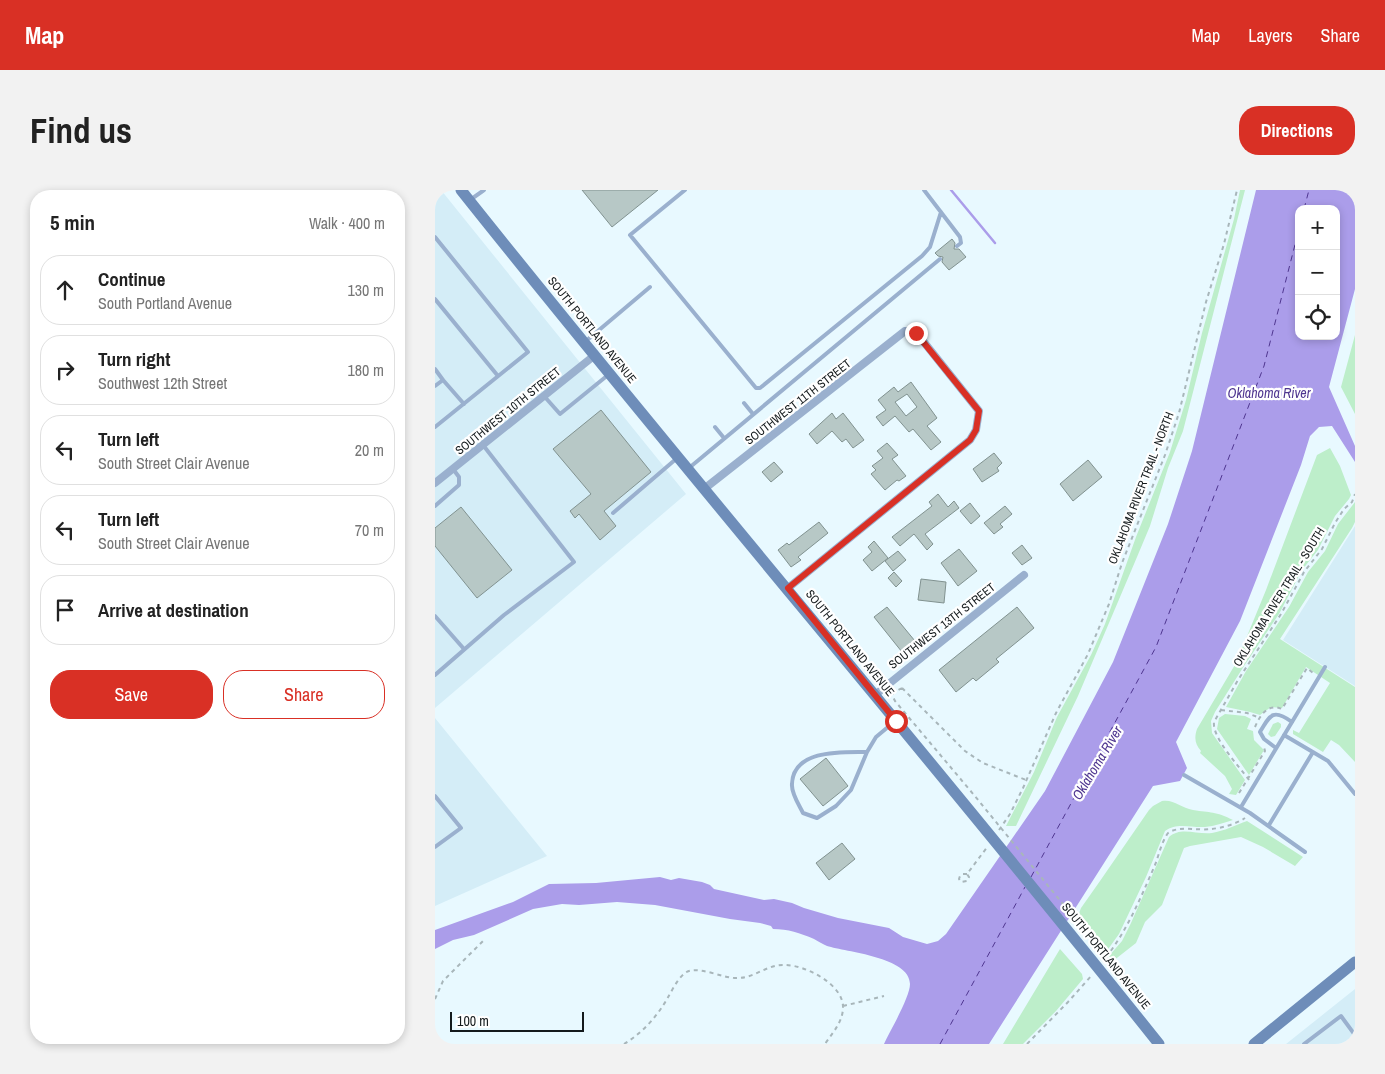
<!DOCTYPE html>
<meta charset="utf-8">
<style>
body{margin:0;font-family:"Archivo Narrow",sans-serif;background:#f2f2f2;color:#222}
.controls{position:absolute;right:15px;top:15px;display:grid;overflow:hidden;border-radius:10px;box-shadow:0 2px 8px #0003}
.controls button{width:45px;height:45px;display:grid;place-items:center;padding:0;border:0;border-bottom:1px solid #e0e0e0;background:#fff;color:#222;font:25px sans-serif}
.scale{position:absolute;left:15px;bottom:12px;width:134px;box-sizing:border-box;padding-left:5px;border:2px solid #141a1c;border-top:0;font-size:14px;line-height:18px;white-space:nowrap;color:#141a1c;-webkit-text-stroke:4px #fff;paint-order:stroke}
.stop{position:absolute;width:15px;height:15px;margin:-11px;border:4px solid #d93025;border-radius:50%;background:#fff}
.stop.end{background:#d93025;border-color:#fff;box-shadow:0 1px 5px #0008}
.list{margin:0;padding:0;list-style:none}
h2{display:flex;justify-content:space-between;align-items:center;height:65px;margin:0;padding:0 20px;font-size:21px}
h2 small{font-size:16px;font-weight:400;color:#767676}
.list li{display:grid;grid-template-columns:32px 1fr auto;gap:15px;align-items:center;box-sizing:border-box;height:70px;margin:0 10px 10px;padding:0 10px;border:1px solid #e0e0e0;border-radius:20px}
.list b{display:block;font-size:19px;white-space:nowrap}
.list p{margin:0;font-size:16px;white-space:nowrap;color:#767676}
.list em{font-size:16px;font-style:normal;color:#767676}
.actions{display:flex;gap:10px;padding:15px 20px}
.actions a{flex:1;padding:11px 0;border:1px solid #d93025;border-radius:20px;text-align:center;font-size:18px;color:#d93025}
.actions .main{background:#d93025;color:#fff}
.icon{flex:none;width:28px;height:28px;fill:none;stroke:currentColor;stroke-width:2;stroke-linecap:round;stroke-linejoin:round}
.map{position:relative;flex:none;width:920px;height:854px;overflow:hidden;border-radius:20px}
header{display:flex;align-items:center;gap:30px;box-sizing:border-box;height:70px;padding:0 25px;background:#d93025;color:#fff}
header strong{font-size:24px}
nav{display:flex;gap:28px;margin-inline-start:auto;font-size:18px}
.intro{display:flex;align-items:center;justify-content:space-between;box-sizing:border-box;height:120px;padding:0 30px}
h1{margin:0;font-size:35px}
.button{padding:12px 22px;border-radius:20px;background:#d93025;color:#fff;font-size:18px;font-weight:700}
main{display:flex;gap:30px;padding:0 30px}
aside{flex:1;background:#fff;border-radius:20px;box-shadow:0 2px 8px #0003}
.map>svg:first-child{display:block}
</style>
<header>
<strong>Map</strong>
<nav><a>Map</a><a>Layers</a><a>Share</a></nav>
</header>
<div class="intro"><h1>Find us</h1><a class="button">Directions</a></div>
<main>
<aside>
<h2>5 min<small>Walk · 400 m</small></h2>
<ul class="list">
<li><svg class="icon" aria-label="ahead" viewBox="0 0 24 24"><path d="M12 20V5M6 11l6-6 6 6"/></svg><div><b>Continue</b><p>South Portland Avenue</p></div><em>130 m</em></li>
<li><svg class="icon" aria-label="right" viewBox="0 0 24 24"><path d="M7 20v-9h11M14 6l5 5-5 5"/></svg><div><b>Turn right</b><p>Southwest 12th Street</p></div><em>180 m</em></li>
<li><svg class="icon" aria-label="left" viewBox="0 0 24 24"><path d="M17 20v-9H6M10 6l-5 5 5 5"/></svg><div><b>Turn left</b><p>South Street Clair Avenue</p></div><em>20 m</em></li>
<li><svg class="icon" aria-label="left" viewBox="0 0 24 24"><path d="M17 20v-9H6M10 6l-5 5 5 5"/></svg><div><b>Turn left</b><p>South Street Clair Avenue</p></div><em>70 m</em></li>
<li><svg class="icon" aria-label="arrive" viewBox="0 0 24 24"><path d="M6 21V4h12l-3 4 3 4H6"/></svg><div><b>Arrive at destination</b></div></li>
</ul>
<div class="actions"><a class="main">Save</a><a>Share</a></div>
</aside>
<div class="map">
<svg width="920" height="854" viewBox="0 0 920 854">
<rect width="100%" height="100%" fill="#e8f9ff"/>
<path fill="#d4edf7" d="M0 0H6L251 304 0 518Z
M920 336V496L848 450Z
M0 528 112 666 0 716Z
M920 799V854H851Z"/>
<path fill="#bdeeca" d="M805 0H810L748 241 733 278 715 336 702 367 643 506 581 636H571L599 582 622 527 656 465 670 434 701 347 735 262 751 210 767 143 799 29Z
M920 145V224L906 197Z
M895 258 905 276 916 305 914 309 900 326 883 360 867 380 844 424 809 476 780 522 776 531 777 543 810 590 801 605 794 604 797 599 790 586 765 563 766 561C760 554 759 548 762 539L801 473 831 400 882 265Z
M920 312V332L917 338 845 449 920 497V572L904 555 896 550 888 562 858 544V540L864 543 895 493 871 477 847 518 836 517 825 525 815 522 791 517 811 481 854 417 873 382 890 361 903 334Z
M790 524 810 526 816 529 812 539 818 541 819 550 829 560 814 585 782 539 784 528Z
M843 532 846 534V537L840 546 836 547 833 544 838 534Z
M727 611C739 609 746 618 758 620 776 623 780 621 798 630 788 633 780 636 770 637 756 638 742 632 730 641L711 687 684 744 671 762 643 726 646 718 665 691 714 620 718 616Z
M812 631 868 667 860 676 828 657 806 647 755 656 749 658 727 715 710 732 701 753 678 771 674 766 687 751 696 733 734 647C746 636 762 645 777 643 789 641 801 635 812 631Z
M625 759 647 784 648 789 621 821 588 854H568Z"/>
<path fill="#ab9dea" fill-rule="evenodd" d="M821 0H920V99L894 197 920 256V272L897 236 884 237 875 246 866 275 805 431 741 552 752 578 745 591 718 596 554 854H449C455 841 475 807 475 794 475 767 411 762 392 756 387 754 383 751 379 749 365 743 353 739 338 739L336 736 325 733 295 729 220 715 182 712 144 715 127 714 98 719 39 745 18 750 0 759V740L78 712 114 694 161 693 225 687 236 690 244 688 267 692 275 695 279 699 329 710 339 709 357 713 369 718 403 728 454 738 468 747 492 754 503 751 511 744 610 601 678 472 733 334 757 261ZM864 19H901V146H864Z"/>
<g fill="none" stroke-linecap="round" stroke-linejoin="round">
<path stroke="#ab9dea" stroke-width="2.5" d="M516 0 560 53"/>
<path stroke="#4f3690" stroke-width="1" stroke-dasharray="6 5" stroke-linecap="butt" d="M869 19 874 0
M596 687 721 457 829 176 864 39
M505 854 590 697"/>
</g>
<path fill="#b7c8c6" stroke="#819290" fill-rule="evenodd" d="M147 0H223L177 37Z
M517 49 520 53 519 59H524L531 67 514 80 507 72 508 67 503 66 500 63Z
M476 192 502 228 492 236 506 252 496 260 478 239 474 242 460 226 448 236 441 227 451 220 443 210 459 197 463 202ZM472 204 482 217 471 226 460 212Z
M166 220 216 282 169 321 181 336 165 350 144 324 140 328 135 321 156 304 118 259Z
M397 223 401 229 408 223 429 250 418 258 411 249 407 252 397 241 382 254 374 244Z
M452 253 463 265 457 269 471 286 464 291 462 290 450 300 436 284 441 280 437 276 448 268 442 261Z
M559 263 567 273 562 278 564 281 547 292 538 279Z
M653 270 667 287 638 311 625 294Z
M339 272 348 282 336 292 327 282Z
M503 304 513 317 519 311 524 318 490 344 498 354 492 360 479 344 465 356 457 347 497 316 494 312Z
M535 313 545 326 536 334 525 321Z
M570 316 577 324 565 334 568 337 559 344 549 333Z
M26 317 77 380 42 408 0 356V338Z
M384 332 393 343 363 367 366 370 356 377 343 360 352 353 354 355Z
M439 351 453 368 437 381 428 370 437 362 433 357Z
M587 355 597 368 587 375 577 363Z
M524 359 542 381 523 396 506 373Z
M463 361 471 370 458 381 450 371Z
M459 382 467 391 461 397 453 388Z
M486 389 511 392 509 413 483 410Z
M452 417 480 451 467 462 439 427Z
M582 417 599 438 561 469 564 472 541 491 538 488 521 502 504 480Z
M391 568 413 596 388 616 365 589Z
M407 653 420 669 394 690 381 673Z"/>
<g fill="none" stroke-linecap="round" stroke-linejoin="round">
<path stroke="#a8b6ba" stroke-width="2" stroke-dasharray="4 4" stroke-linecap="butt" d="M467 498 458 503V507L460 511 539 605 690 790
M467 498 530 561 548 573 591 590
M786 520 812 523 825 528
M820 537C825 525 833 513 847 519L872 478 878 483
M814 590C804 576 777 548 779 532L803 490 846 424 869 382 887 359 900 333 909 319 917 312 920 304
M804 603 830 561 829 557
M564 640 575 624 588 598 621 523 653 464 674 414 687 373 730 265 744 223 771 112 789 54 802 0
M532 684H528L525 686 524 689 526 692 532 691 534 687 532 684 553 656
M671 767C692 741 706 707 720 675 724 665 726 653 733 643 745 635 762 641 776 639 787 638 801 634 810 628
M0 809 8 791 49 750
M408 816 449 806
M189 854C204 845 217 832 227 817 234 808 243 784 254 781 268 777 289 789 303 788 320 788 332 774 350 775 370 775 408 794 408 817 408 832 398 842 390 854
M592 854 633 812 657 785"/>
<path stroke="#9ab0ce" stroke-width="4" d="M250 0 195 45 321 198H325L487 66 495 57 506 22
M489 0 525 47 526 53 522 56
M35 10 49 0
M0 47 93 162 0 237
M0 109 63 186
M151 151 215 97
M0 179 8 190 0 196
M8 190 29 214
M109 206 125 224 173 185
M309 213 318 224
M280 237 289 248
M254 278 505 69
M0 316 24 295V287L18 279
M178 323 241 269
M0 426 29 459
M0 485 69 425 139 372 48 255
M849 545 893 571 920 604
M841 558 829 549 825 542C835 525 838 518 857 532
M432 562C408 562 358 559 357 594 356 603 364 615 368 623L382 628 401 616 416 600 432 562 441 547 459 532
M749 585 815 623 870 662
M0 606 26 638 0 657
M806 617 890 477
M834 635 878 562
M869 854 906 826 920 845"/>
<path stroke="#9ab0ce" stroke-width="8" d="M0 293 160 165
M269 299 470 141C479 140 483 145 488 151L544 221 541 240 535 250 353 398
M440 505 589 385"/>
<path stroke="#6e8db9" stroke-width="11" d="M26 0C255 288 495 566 724 854
M819 854 920 772"/>
</g>
<g fill="none" stroke-linecap="round" stroke-linejoin="round">
<path stroke="#d93025" stroke-width="6" d="M461 531 353 398 535 250 541 240 544 221 481 143"/>
</g>
<g text-anchor="middle" stroke-width="4.5" stroke-linejoin="round" paint-order="stroke">
<g font-size="12" fill="#141a1c" stroke="#fff">
<text transform="translate(157 140) rotate(51)" y="4">SOUTH PORTLAND AVENUE</text>
<text transform="translate(363 212) rotate(-38)" y="4">SOUTHWEST 11TH STREET</text>
<text transform="translate(73 221) rotate(-39)" y="4">SOUTHWEST 10TH STREET</text>
<text transform="translate(706 298) rotate(-69)" y="4">OKLAHOMA RIVER TRAIL - NORTH</text>
<text transform="translate(844 407) rotate(-58)" y="4">OKLAHOMA RIVER TRAIL - SOUTH</text>
<text transform="translate(507 436) rotate(-38)" y="4">SOUTHWEST 13TH STREET</text>
<text transform="translate(415 453) rotate(51)" y="4">SOUTH PORTLAND AVENUE</text>
<text transform="translate(671 766) rotate(51)" y="4">SOUTH PORTLAND AVENUE</text>
</g>
<g font-size="14" font-style="italic" fill="#4f3690" stroke="#fff">
<text x="834" y="208">Oklahoma River</text>
<text transform="translate(662 573) rotate(-59)" y="5">Oklahoma River</text>
</g>
</g>
</svg>
<div class="controls">
<button>+</button>
<button>−</button>
<button><svg class="icon" aria-label="locate" viewBox="0 0 24 24"><circle cx="12" cy="12" r="6"/><path d="M12 2v4M12 18v4M2 12h4M18 12h4"/></svg></button>
</div>
<div class="scale">100 m</div>
<div class="stop" style="left:461px;top:531px"></div>
<div class="stop end" style="left:481px;top:143px"></div>
</div>
</main>
